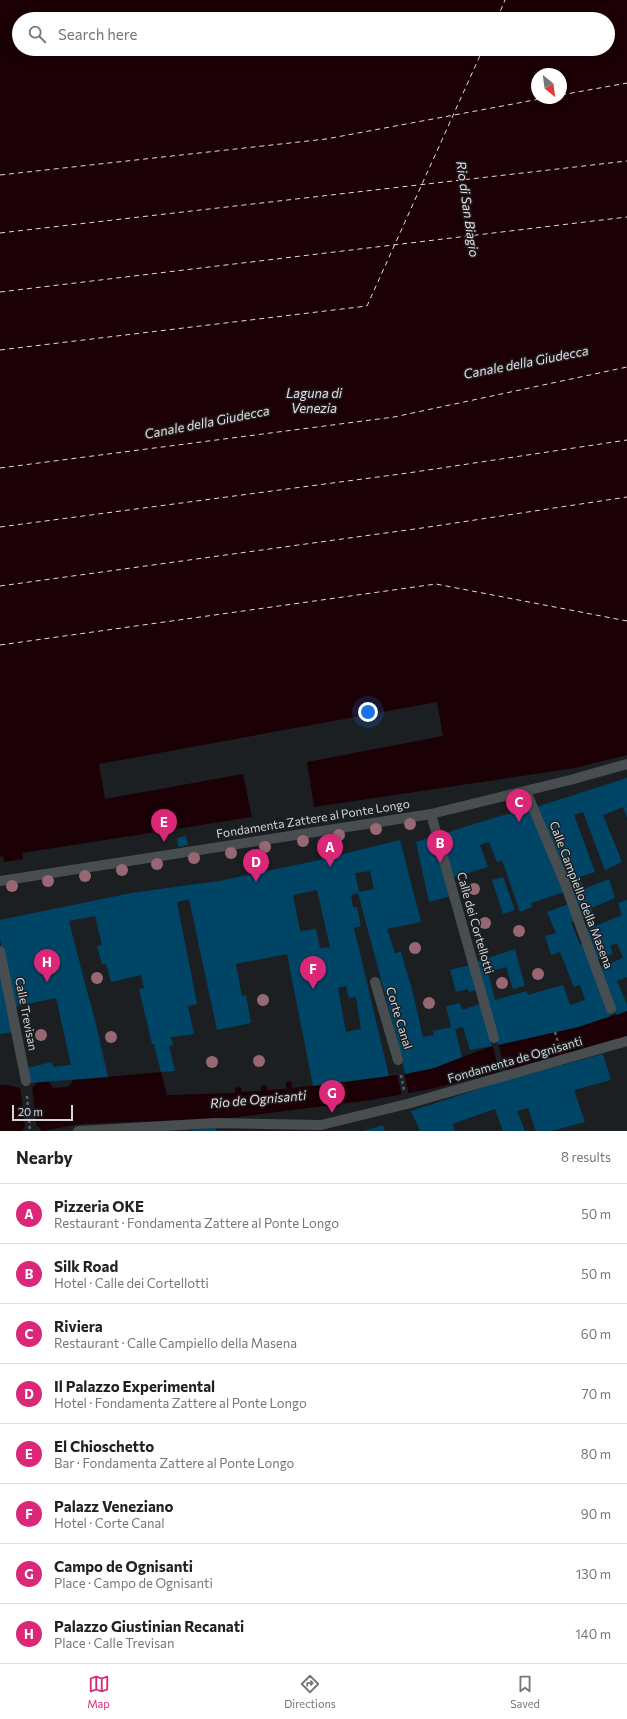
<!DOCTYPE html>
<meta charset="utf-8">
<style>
body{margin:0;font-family:Commissioner,sans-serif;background:#f6f6f6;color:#222}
.compass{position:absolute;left:531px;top:68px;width:36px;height:36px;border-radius:50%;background:#fff;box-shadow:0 2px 10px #0003;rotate:151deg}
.scale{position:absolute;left:12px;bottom:10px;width:61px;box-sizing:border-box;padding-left:4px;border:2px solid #d4d6d8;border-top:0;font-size:11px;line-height:14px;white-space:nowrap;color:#d4d6d8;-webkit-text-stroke:3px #1b1f22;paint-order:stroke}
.you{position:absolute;left:368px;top:712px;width:14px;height:14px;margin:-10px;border:3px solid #fff;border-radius:50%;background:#1a73e8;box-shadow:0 0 0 6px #1a73e833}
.badge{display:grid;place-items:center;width:26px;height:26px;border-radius:50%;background:#db2777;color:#fff;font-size:13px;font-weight:700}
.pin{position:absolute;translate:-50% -33px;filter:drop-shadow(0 1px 2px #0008)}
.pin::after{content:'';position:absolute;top:21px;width:14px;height:12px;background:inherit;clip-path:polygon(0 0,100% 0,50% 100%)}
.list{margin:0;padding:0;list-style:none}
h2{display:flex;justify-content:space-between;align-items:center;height:52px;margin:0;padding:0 16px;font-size:17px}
h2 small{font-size:13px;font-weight:400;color:#767676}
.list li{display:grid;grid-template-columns:26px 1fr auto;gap:12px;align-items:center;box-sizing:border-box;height:60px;padding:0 16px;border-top:1px solid #e0e0e0}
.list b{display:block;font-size:15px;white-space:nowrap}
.list p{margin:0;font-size:13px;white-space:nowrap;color:#767676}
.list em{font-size:13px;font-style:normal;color:#767676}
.icon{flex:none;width:22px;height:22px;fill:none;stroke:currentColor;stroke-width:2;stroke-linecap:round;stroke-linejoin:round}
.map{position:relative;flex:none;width:627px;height:1131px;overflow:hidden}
.search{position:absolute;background:#fff;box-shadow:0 2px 10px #0003;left:12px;right:12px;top:12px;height:44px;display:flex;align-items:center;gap:10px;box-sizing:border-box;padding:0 14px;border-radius:22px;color:#767676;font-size:15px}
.sheet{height:532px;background:#fff}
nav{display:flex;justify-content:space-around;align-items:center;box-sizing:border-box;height:56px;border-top:1px solid #e0e0e0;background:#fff;font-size:11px;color:#767676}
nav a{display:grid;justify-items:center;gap:2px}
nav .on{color:#db2777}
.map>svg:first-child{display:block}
</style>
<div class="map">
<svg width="627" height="1131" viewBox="0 0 627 1131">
<rect width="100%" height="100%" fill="#1b1f22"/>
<path fill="#1b0006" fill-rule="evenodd" d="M0 0H627V755L575 768 314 807 307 762 443 736 437 702 99 764 105 799 243 774 252 817 22 853 23 859 4 862 3 856 0 857ZM19 19H608V49H19ZM537 74H561V98H537Z
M627 1011V1036L625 1037 557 1057 431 1089 371 1100 231 1118 80 1124 42 1131 36 1125 25 1127 22 1131H0V1085C13 1084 19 1090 32 1088L37 1082 48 1081 53 1088 68 1087 73 1080 161 1072 167 1095 235 1093V1088L241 1087 242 1092 261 1091V1086L266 1085 267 1090 286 1089V1082L291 1081 292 1088 405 1074 434 1068 492 1046 578 1027Z"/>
<path fill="#1b1f22" d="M498 1043 506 1072 500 1074 492 1044Z
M404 1072 409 1095 402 1096 397 1073Z
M32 1085 36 1125 42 1131H40L35 1127 22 1131 25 1127 20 1087Z"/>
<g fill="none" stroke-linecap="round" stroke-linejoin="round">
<path stroke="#f0d8dc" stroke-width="1" stroke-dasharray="5 4" stroke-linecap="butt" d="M497 19 505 0
M561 95 627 83
M0 175 326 139 545 98
M0 233 627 161
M0 292 627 217
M0 350 367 306 483 49
M0 468 394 417 627 367
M0 527 408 473 627 440
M0 586 422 528 627 497
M0 645 436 584 627 621"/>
</g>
<path fill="#004566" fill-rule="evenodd" d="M627 778V818L623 807 603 815 622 862 605 870 583 812 574 815 595 872 577 878 578 881 580 880 584 889 609 879 615 898 591 908 594 915 571 922 580 945 584 943 611 1016 578 1027 498 1045 475 962 515 949 525 986 513 989 506 967 488 972 495 1000 527 991 528 995 563 985 570 1005 585 1000 580 985 574 987 560 952 551 955 545 936 556 933 547 912 569 904 564 892 531 903 532 907 520 912 502 860 497 862 489 842 480 845 488 867 451 878 439 835 500 816 533 808Z
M437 835 451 896 429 902 416 842Z
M186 836 188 845 178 847 177 838Z
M400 840 421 922 387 929 395 953 401 952 413 993 423 1037 434 1035 433 1031 451 1027 446 1006 460 1003 462 1010 480 1004 492 1046 470 1050 463 1027 455 1029 462 1057 434 1068 405 1074 398 1043 358 893 351 895 353 907H357L361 926 354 928 389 1076 313 1086 287 954 236 964 242 996 246 995 251 1023 217 1030 189 899 177 902 197 1004 188 1006 194 1034 171 1037 173 1045 169 1046 175 1071 161 1072 154 1044H152L139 989 144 988 141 975 111 982 106 964H102L97 946 102 945 95 916 69 921 81 968 84 969H81L95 1020 108 1077 29 1083 27 1068 52 1062 53 1067 71 1065 56 998 14 1007 0 939V920L131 893 219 881 310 862ZM370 871 374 889 359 892 355 873ZM317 890 330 947 320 948 316 929 300 931 293 895ZM346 986 349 998 356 997 361 1029 346 1032 338 988Z
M503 877 515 910 503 914 492 880Z
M627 900V977L617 981 627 1004V1011L616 1015 599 968 623 958 617 943 610 946 613 954 596 960 586 930 622 915 618 903Z
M0 965 15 1032 0 1034Z
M470 965 477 990 469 992 468 989 456 992 450 970Z
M603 1054 611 1080 574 1090 585 1122 551 1131H536L528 1108 517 1111 525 1131H503L495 1109 452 1124 455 1131H420L411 1111 507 1080Z
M383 1125 385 1131H364Z
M216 1128 217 1131H193V1130Z"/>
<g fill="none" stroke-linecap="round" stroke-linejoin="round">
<path stroke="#5e6164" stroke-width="2.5" stroke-dasharray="3 3" stroke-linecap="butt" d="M555 1032 559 1046
M401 1075 404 1090
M27 1096 30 1131"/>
<path stroke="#484d50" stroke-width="10" d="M526 791 564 881 611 1009
M431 814 494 1038
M0 881 431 814 570 780 627 764
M0 951 26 1081
M375 982 398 1060
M78 1131 216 1123 321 1125 407 1104 627 1041"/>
</g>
<g fill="#976874">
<circle cx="410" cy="824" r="6"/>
<circle cx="376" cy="829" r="6"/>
<circle cx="339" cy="835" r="6"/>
<circle cx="303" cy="841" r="6"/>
<circle cx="265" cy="847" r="6"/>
<circle cx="231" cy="853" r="6"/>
<circle cx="194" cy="858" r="6"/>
<circle cx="157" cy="864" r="6"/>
<circle cx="122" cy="870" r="6"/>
<circle cx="85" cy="876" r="6"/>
<circle cx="48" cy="881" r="6"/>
<circle cx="12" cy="886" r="6"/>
<circle cx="474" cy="889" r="6"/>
<circle cx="485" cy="923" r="6"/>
<circle cx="519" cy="931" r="6"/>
<circle cx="415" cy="948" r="6"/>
<circle cx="538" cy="974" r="6"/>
<circle cx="97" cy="978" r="6"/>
<circle cx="502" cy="983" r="6"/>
<circle cx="263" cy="1000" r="6"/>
<circle cx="429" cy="1003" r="6"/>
<circle cx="41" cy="1035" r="6"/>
<circle cx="111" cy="1037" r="6"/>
<circle cx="259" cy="1061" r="6"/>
<circle cx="212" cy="1062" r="6"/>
</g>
<g text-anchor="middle" stroke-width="3" stroke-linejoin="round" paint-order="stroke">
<g font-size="12" fill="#d4d6d8" stroke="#1b1f22">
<text transform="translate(313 819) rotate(-9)" y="4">Fondamenta Zattere al Ponte Longo</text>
<text transform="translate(581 895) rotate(69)" y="4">Calle Campiello della Masena</text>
<text transform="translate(475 923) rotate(74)" y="4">Calle dei Cortellotti</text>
<text transform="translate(26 1014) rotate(79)" y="4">Calle Trevisan</text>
<text transform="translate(399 1018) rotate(73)" y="4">Corte Canal</text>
<text transform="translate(515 1060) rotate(-16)" y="4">Fondamenta de Ognisanti</text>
</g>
<g font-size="13" font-style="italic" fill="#f0d8dc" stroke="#1b1f22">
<text transform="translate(468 209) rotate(82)" y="5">Rio di San Biagio</text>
<text transform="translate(526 362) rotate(-11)" y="5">Canale della Giudecca</text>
<text x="314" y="398">Laguna di<tspan x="314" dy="15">Venezia</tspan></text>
<text transform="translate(207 422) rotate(-11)" y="5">Canale della Giudecca</text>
<text transform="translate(258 1099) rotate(-5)" y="5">Rio de Ognisanti</text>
</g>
</g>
</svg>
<svg class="compass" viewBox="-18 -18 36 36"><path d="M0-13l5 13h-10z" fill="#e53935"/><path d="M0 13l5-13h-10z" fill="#767676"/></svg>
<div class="scale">20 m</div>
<div class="you"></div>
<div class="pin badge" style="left:330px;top:867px">A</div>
<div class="pin badge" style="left:440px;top:863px">B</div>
<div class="pin badge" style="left:519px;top:822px">C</div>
<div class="pin badge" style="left:256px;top:882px">D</div>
<div class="pin badge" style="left:164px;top:842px">E</div>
<div class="pin badge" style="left:313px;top:989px">F</div>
<div class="pin badge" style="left:332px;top:1113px">G</div>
<div class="pin badge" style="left:47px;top:982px">H</div>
<div class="search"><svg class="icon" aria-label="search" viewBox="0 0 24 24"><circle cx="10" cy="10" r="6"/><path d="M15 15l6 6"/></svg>Search here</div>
</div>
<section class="sheet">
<h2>Nearby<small>8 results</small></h2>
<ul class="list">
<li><span class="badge">A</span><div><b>Pizzeria OKE</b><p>Restaurant · Fondamenta Zattere al Ponte Longo</p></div><em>50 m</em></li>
<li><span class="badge">B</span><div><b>Silk Road</b><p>Hotel · Calle dei Cortellotti</p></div><em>50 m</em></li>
<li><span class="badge">C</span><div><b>Riviera</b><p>Restaurant · Calle Campiello della Masena</p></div><em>60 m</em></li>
<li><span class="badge">D</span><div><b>Il Palazzo Experimental</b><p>Hotel · Fondamenta Zattere al Ponte Longo</p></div><em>70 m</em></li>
<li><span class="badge">E</span><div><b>El Chioschetto</b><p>Bar · Fondamenta Zattere al Ponte Longo</p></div><em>80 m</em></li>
<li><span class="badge">F</span><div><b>Palazz Veneziano</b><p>Hotel · Corte Canal</p></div><em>90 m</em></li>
<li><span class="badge">G</span><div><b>Campo de Ognisanti</b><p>Place · Campo de Ognisanti</p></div><em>130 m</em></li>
<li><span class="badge">H</span><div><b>Palazzo Giustinian Recanati</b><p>Place · Calle Trevisan</p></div><em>140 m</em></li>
</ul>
</section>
<nav>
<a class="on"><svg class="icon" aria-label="map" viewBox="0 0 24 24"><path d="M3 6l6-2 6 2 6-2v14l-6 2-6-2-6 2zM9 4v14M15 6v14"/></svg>Map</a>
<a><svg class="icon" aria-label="directions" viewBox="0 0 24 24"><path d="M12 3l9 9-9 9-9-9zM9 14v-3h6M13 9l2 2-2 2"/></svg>Directions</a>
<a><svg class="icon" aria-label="saved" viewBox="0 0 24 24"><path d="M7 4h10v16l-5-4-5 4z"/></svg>Saved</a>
</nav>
